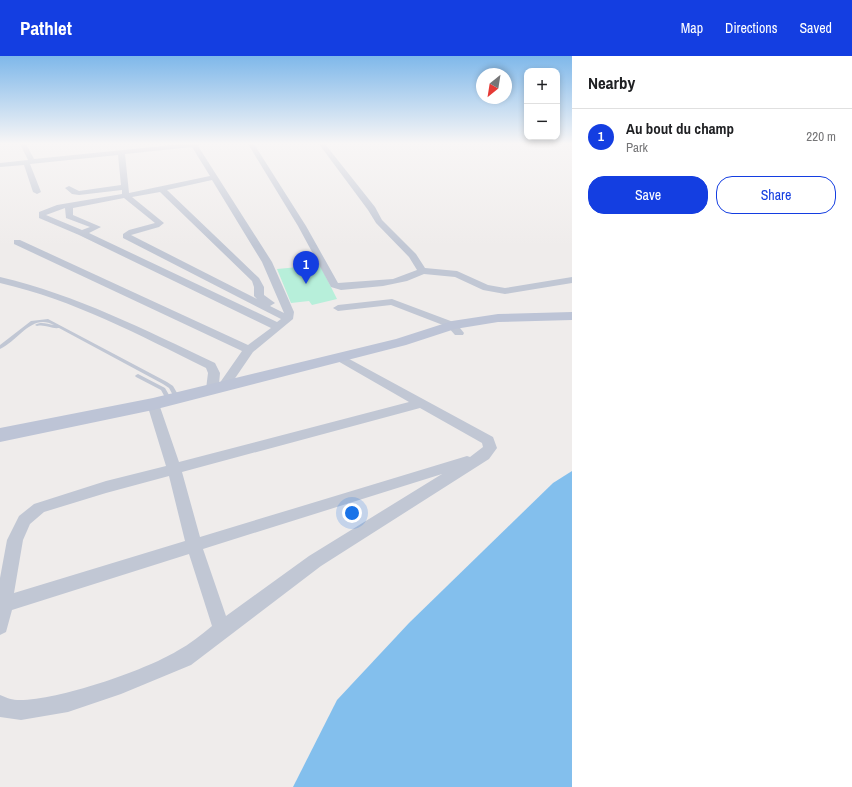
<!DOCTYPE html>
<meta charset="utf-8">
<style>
body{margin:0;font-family:"Archivo Narrow",sans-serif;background:#f2f2f2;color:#202124}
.controls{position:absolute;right:12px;top:12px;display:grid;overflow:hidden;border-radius:8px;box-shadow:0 2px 6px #0003}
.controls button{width:36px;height:36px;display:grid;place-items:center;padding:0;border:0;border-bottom:1px solid #e0e0e0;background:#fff;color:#202124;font:20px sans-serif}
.compass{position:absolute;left:476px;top:12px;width:36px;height:36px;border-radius:50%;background:#fff;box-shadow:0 2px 6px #0003;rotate:210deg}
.you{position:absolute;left:352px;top:457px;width:14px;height:14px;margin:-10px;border:3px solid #fff;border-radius:50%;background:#1a73e8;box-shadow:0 0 0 6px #1a73e833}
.badge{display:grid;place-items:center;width:26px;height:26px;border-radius:50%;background:#143ee1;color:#fff;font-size:13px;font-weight:700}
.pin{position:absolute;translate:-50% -33px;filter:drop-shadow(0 1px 2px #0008)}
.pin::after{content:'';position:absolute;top:21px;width:14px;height:12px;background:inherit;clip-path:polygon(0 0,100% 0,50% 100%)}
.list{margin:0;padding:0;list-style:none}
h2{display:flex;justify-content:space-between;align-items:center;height:52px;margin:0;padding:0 16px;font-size:17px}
h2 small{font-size:13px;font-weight:400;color:#757577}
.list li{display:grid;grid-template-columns:26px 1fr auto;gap:12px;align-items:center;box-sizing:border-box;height:56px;padding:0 16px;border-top:1px solid #e0e0e0}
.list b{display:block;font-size:15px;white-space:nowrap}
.list p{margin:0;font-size:13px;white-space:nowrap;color:#757577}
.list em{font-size:13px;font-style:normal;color:#757577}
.actions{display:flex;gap:8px;padding:12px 16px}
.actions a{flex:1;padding:9px 0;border:1px solid #143ee1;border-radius:16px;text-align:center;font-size:14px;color:#143ee1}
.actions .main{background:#143ee1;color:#fff}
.map{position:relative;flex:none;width:572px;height:731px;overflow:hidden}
header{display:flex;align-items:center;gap:24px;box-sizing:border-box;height:56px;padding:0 20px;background:#143ee1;color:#fff}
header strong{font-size:19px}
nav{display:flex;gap:22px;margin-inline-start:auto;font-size:14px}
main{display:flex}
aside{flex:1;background:#fff}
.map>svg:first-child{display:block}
</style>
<header>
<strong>Pathlet</strong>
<nav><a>Map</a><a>Directions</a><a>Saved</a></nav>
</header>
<main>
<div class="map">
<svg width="572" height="731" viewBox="0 0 572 731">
<rect width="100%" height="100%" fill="#efeceb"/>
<path fill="#b7efda" d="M320 209 337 243 312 249 309 245 291 247 277 213Z"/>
<path fill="#83bfed" d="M572 415V731H293L337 644 409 567 553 427Z"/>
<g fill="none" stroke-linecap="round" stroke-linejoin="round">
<path fill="#c1c7d4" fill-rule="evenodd" d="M48 263 167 326 173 330 180 342 179 343H175L169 332 163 328 59 272C51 273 45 268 37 270L35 269C41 265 47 268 54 269 32 257 19 284 0 293V289L31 265Z
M138 318 165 332 172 344 171 345H167L161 334 136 321 135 320 136 319Z"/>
<path fill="#c1c7d4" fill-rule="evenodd" d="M20 88H26L34 103 183 88H202L198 90 272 206 294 256 293 263 253 296 227 334 223 335 218 333 216 336 212 337 206 333 208 317 206 312C139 279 74 244 0 227V221C77 239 145 274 215 307L220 317 219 328 242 295 14 188V184H20L248 289 271 272 79 179 39 162V156L57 149 122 138V134L79 139 72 138 65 132 69 130 79 135 121 129 118 99 30 108 41 136 37 138 33 136 24 109 0 111V107L28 104ZM192 91 210 120 129 137 125 98ZM212 124 262 206 284 257 270 250 275 247 264 239V231L259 222 167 134ZM160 136 252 225 254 231V240L257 243 131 179 159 171 164 167 132 141ZM124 142 155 167 129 174 123 178V182L281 263 277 266 89 177 101 171 73 159V152ZM65 152 66 162 90 171 82 174 46 159Z
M248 88H254L306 170 338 227 393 223 417 214 409 201 376 167 368 154 319 88H325L375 151 382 164 416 198 425 212 457 215 488 229 505 232 572 221V227L505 238 483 234 455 221 424 218 407 225 383 230 341 234 331 231 298 170Z
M392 243 456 267 464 277 463 279H455L448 271 391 249 338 255 333 252 338 249Z
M340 298 493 381 497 392 489 403 321 510 191 609 121 638 68 656 21 664 0 661V639C7 642 12 644 20 644 58 644 144 615 177 595 190 588 201 579 212 570L189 498 12 554 6 576 0 579V522L7 484 19 460 34 448 106 425 166 410 147 348 149 345H157L159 348 179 406 409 346 336 304 334 302 336 300ZM420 352 482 387 483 391 470 401 467 400 200 481 182 416ZM442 418 309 500 226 560 203 493ZM169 420 185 485 14 537 23 484 30 468 44 456 106 437Z"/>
<path fill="#bdc4d6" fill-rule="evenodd" d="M572 256V264L498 266 455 273 406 289 153 354 0 386V372L153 342 396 283 452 265 498 258Z"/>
</g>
<linearGradient id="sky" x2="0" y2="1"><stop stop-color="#7fb8ea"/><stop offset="0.46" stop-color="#f8f6f6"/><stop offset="1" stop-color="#f8f6f6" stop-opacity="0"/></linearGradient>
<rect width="572" height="190" fill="url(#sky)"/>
</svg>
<div class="controls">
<button>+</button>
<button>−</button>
</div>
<svg class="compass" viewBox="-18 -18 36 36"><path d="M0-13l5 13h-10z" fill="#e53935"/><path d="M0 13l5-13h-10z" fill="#757577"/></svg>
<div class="you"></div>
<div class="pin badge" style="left:306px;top:228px">1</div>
</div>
<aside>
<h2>Nearby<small></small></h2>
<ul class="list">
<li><span class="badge">1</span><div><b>Au bout du champ</b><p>Park</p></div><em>220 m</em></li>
</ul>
<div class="actions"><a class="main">Save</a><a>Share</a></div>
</aside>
</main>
